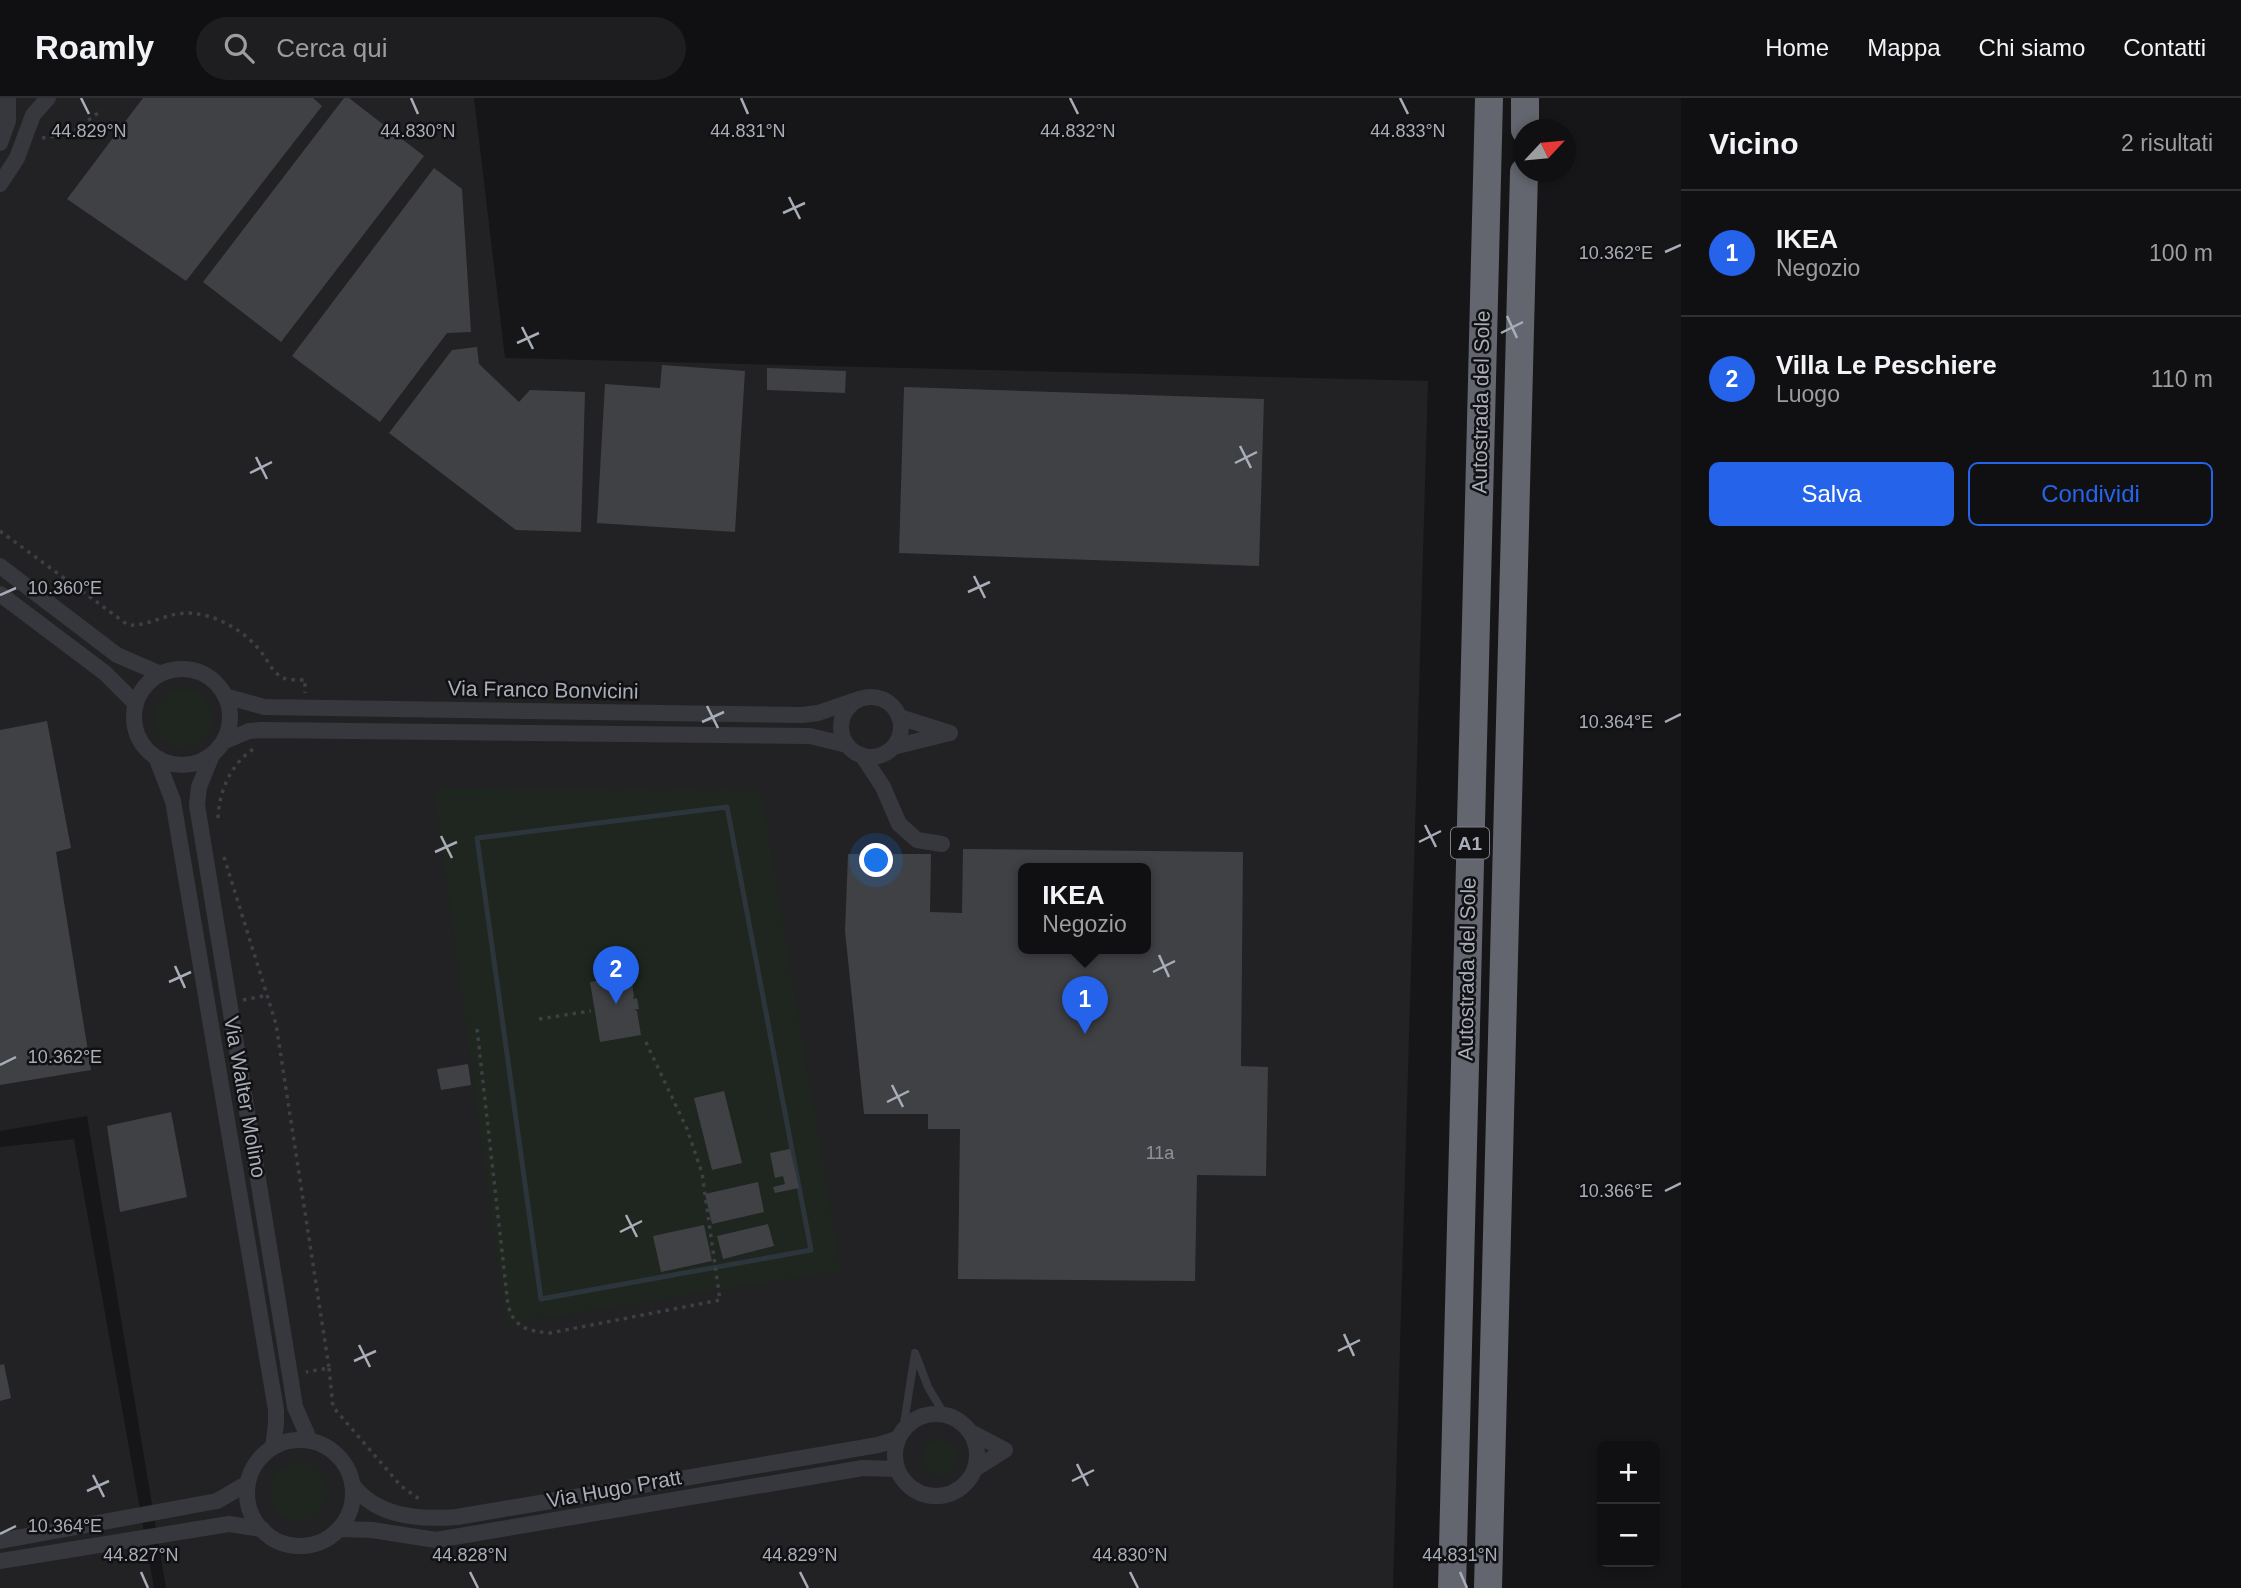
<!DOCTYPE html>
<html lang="it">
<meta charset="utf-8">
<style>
body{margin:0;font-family:Arial,sans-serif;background:#1e1e20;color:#f1f3f6}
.controls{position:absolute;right:21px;bottom:21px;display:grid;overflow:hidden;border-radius:10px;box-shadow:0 4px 10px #0003}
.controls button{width:63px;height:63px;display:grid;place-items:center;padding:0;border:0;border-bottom:2px solid #303032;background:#101012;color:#f1f3f6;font:35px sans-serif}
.compass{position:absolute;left:1513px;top:21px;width:63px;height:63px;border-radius:50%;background:#101012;box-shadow:0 4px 10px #0003;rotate:64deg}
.you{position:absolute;left:877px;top:763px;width:24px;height:24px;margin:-18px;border:5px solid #fff;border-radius:50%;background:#1a73e8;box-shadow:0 0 0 10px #1a73e833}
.badge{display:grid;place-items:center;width:46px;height:46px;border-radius:50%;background:#2563eb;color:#fff;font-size:23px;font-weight:700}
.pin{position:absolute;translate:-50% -58px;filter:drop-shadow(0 2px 4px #0008)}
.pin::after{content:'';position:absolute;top:37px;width:24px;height:21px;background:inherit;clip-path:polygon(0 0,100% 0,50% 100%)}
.popup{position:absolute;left:1018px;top:765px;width:133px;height:91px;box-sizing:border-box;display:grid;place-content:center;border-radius:10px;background:#101012;filter:drop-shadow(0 2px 5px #0005);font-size:23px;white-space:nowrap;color:#9c9d9f}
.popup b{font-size:26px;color:#f1f3f6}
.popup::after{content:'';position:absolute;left:50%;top:100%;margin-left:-14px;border:14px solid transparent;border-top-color:#101012}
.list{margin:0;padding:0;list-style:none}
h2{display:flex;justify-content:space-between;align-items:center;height:91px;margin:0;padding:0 28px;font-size:30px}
h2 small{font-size:23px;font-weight:400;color:#9c9d9f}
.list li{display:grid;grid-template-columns:46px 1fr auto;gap:21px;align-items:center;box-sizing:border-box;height:126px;padding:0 28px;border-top:2px solid #303032}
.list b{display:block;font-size:26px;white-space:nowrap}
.list p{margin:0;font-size:23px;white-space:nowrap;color:#9c9d9f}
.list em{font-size:23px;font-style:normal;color:#9c9d9f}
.actions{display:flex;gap:14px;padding:21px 28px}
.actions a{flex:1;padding:16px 0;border:2px solid #2563eb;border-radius:10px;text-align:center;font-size:24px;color:#2563eb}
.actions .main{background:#2563eb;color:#fff}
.icon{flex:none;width:38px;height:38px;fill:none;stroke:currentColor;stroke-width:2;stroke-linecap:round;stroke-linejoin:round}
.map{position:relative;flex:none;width:1681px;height:1490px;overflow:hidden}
header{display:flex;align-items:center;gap:42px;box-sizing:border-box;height:98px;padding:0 35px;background:#101012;border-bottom:2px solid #303032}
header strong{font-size:33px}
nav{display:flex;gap:38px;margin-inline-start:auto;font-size:24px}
.search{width:490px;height:63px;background:#1e1e20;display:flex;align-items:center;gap:18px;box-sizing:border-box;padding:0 24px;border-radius:38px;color:#9c9d9f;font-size:26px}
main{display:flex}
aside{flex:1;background:#101012}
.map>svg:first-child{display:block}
</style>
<header>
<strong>Roamly</strong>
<div class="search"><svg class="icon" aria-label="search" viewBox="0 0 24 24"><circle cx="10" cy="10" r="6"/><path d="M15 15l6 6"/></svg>Cerca qui</div>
<nav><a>Home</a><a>Mappa</a><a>Chi siamo</a><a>Contatti</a></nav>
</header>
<main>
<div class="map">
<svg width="1681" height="1490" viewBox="0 0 1681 1490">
<rect width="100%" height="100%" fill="#161618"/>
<path fill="#222225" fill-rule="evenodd" d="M0 0H474L505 260 1428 283 1393 1490H166L87 1018 0 1033ZM1024 770H1146V850H1024Z
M74 1041 154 1490H0V1049Z"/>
<path fill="#1e261f" d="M154 620a29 29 0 1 1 58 0a29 29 0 1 1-58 0Z
M434 690 761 692 841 1173 506 1226Z
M922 1360a18 18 0 1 1 36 0a18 18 0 1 1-36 0Z
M270 1394a29 29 0 1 1 58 0a29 29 0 1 1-58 0Z"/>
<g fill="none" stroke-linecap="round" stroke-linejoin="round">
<path stroke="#2c353c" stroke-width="5" d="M727 709 811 1152 541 1201 477 740Z"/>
</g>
<path fill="#404145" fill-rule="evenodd" d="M143 0H313L322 8 186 183 67 101Z
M344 0H349L424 58 281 244 203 184Z
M434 70 462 91 471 234 447 235 380 324 292 258Z
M477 249 479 266 519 304 530 292 585 294 581 434 516 432 389 335 452 252Z
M662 267 745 273 735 434 597 425 605 286 660 290Z
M767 270 846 273 845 295 767 292Z
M904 289 1264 301 1259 468 899 455Z
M47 623 71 750 56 754 91 972 0 987V632Z
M963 751 1243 754 1241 968 1268 969 1266 1078 1197 1077 1195 1183 958 1181 960 1031H928V1016H864L845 833 848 756H931L930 814 962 815ZM1024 770H1146V850H1024Z
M631 877 634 899 633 901 637 900 639 911 634 912 637 913 641 937 600 944 590 884Z
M468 966 471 987 441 992 437 971Z
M724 993 742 1065 712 1072 694 1000Z
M171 1014 187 1099 120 1114 107 1028Z
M790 1051 799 1090 775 1095 773 1089 785 1086 783 1078 775 1080 770 1055Z
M758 1084 764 1114 712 1126 705 1096Z
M768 1126 774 1148 723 1161 717 1138Z
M704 1127 712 1163 661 1174 653 1138Z
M4 1266 11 1300 0 1303V1267Z"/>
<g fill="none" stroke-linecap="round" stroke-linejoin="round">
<path stroke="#3d3f44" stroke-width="3.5" stroke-dasharray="3.5 5" stroke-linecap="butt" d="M42 40 70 36 102 12
M0 433 128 527C154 529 170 509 203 517 226 522 247 536 262 555 268 563 273 575 283 580 289 582 299 582 305 582V595
M218 720C219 693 231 665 255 650
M224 759 276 926 329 1270 306 1274
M243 902 268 897
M539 921 591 913
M477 931 508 1207C514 1230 528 1233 550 1235L720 1202 702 1075 687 1031 644 940
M329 1270 333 1309 401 1388 422 1403"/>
<path stroke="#37383d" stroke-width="8" d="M903 1332 915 1255 928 1289 944 1316"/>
<path stroke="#37383d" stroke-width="16" d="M0 45 8 23V0
M0 86 17 60 33 17 48 0
M0 468 117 557 161 576
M0 496 105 575 136 606
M134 619a48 48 0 1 1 96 0a48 48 0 1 1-96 0Z
M225 598 264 609 802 617 818 615 859 601
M841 629a30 30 0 1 1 60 0a30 30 0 1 1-60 0Z
M223 644 249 633 261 632 810 638 847 647
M893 649 950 635 899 619
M212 657 199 689 197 707 290 1277 295 1309 310 1343
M862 657 883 689 899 726 917 742 942 746
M156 659 173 703 276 1312V1326L273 1349
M895 1357a41 41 0 1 1 82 0a41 41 0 1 1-82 0Z
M969 1333 1005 1352 975 1371
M247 1395a53 53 0 1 1 106 0a53 53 0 1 1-106 0Z
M352 1386C376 1419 419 1422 457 1419L878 1347 897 1341
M339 1431 372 1432 436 1442 863 1370 896 1371
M0 1443 217 1403 248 1385
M0 1463 229 1426 262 1431"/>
<path stroke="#63666e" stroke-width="28" d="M1525 32V0
M1452 1490 1489 0
M1488 1490 1524 74"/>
</g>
<path fill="none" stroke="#a8adb8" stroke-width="2.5" d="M81 0 89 16M411 0 418 16M741 0 748 16M1070 0 1078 16M1400 0 1408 16M789 99 800 121M783 115 805 105M1665 154 1681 147M1507 218 1517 240M522 229 533 251M1501 235 1523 224M517 245 539 235M1240 348 1251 370M256 359 267 381M1235 365 1257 354M250 375 272 364M974 478 985 500M968 494 990 484M0 497 16 490M707 608 718 630M702 624 724 614M1665 624 1681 616M1425 727 1436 749M441 738 452 760M1419 744 1441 733M435 754 457 744M1159 857 1169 879M175 868 185 890M1153 874 1175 863M169 884 191 874M0 967 16 959M892 987 903 1009M887 1004 909 993M1665 1093 1681 1085M626 1117 637 1139M620 1134 642 1123M1344 1236 1354 1258M359 1247 370 1269M1338 1253 1360 1242M354 1263 376 1253M1077 1366 1088 1388M93 1377 104 1399M1072 1383 1094 1372M87 1393 109 1383M0 1436 16 1428M141 1474 148 1490M470 1474 478 1490M800 1474 808 1490M1130 1474 1138 1490M1460 1474 1467 1490"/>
<g text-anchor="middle" stroke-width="5" stroke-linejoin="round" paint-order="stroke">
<g font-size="18" fill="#8e929b">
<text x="1160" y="1061">11a</text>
</g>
<rect fill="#111113" stroke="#7b7e86" stroke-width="2" x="1451" y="729.5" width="38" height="31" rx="5"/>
<g font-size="19" font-weight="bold" fill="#a8adb8">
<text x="1470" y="752">A1</text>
</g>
<g font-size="21" fill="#a8adb8" stroke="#111113">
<text transform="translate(1481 304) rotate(-89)" y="7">Autostrada del Sole</text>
<text transform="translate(543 592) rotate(1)" y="7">Via Franco Bonvicini</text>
<text transform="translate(1467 871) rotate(-89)" y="7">Autostrada del Sole</text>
<text transform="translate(245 999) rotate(80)" y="7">Via Walter Molino</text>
<text transform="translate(614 1391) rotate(-10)" y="7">Via Hugo Pratt</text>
</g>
</g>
<g font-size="18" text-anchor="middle" fill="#a8adb8" stroke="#111113" stroke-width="5" stroke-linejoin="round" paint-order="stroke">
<text x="89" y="39">44.829°N</text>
<text x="418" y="39">44.830°N</text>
<text x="748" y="39">44.831°N</text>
<text x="1078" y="39">44.832°N</text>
<text x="1408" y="39">44.833°N</text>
<text x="1616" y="161">10.362°E</text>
<text x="65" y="496">10.360°E</text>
<text x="1616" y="630">10.364°E</text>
<text x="65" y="965">10.362°E</text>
<text x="1616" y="1099">10.366°E</text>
<text x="65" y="1434">10.364°E</text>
<text x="141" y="1463">44.827°N</text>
<text x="470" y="1463">44.828°N</text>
<text x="800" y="1463">44.829°N</text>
<text x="1130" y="1463">44.830°N</text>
<text x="1460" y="1463">44.831°N</text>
</g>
</svg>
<div class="controls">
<button>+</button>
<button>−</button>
</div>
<svg class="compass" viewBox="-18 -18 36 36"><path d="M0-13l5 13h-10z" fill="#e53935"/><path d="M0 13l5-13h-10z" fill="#9c9d9f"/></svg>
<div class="you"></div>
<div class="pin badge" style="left:1085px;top:936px">1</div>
<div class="popup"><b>IKEA</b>Negozio</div>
<div class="pin badge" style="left:616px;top:906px">2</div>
</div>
<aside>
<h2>Vicino<small>2 risultati</small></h2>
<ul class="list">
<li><span class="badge">1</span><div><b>IKEA</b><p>Negozio</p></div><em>100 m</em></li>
<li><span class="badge">2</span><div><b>Villa Le Peschiere</b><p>Luogo</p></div><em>110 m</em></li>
</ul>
<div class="actions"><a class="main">Salva</a><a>Condividi</a></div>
</aside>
</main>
